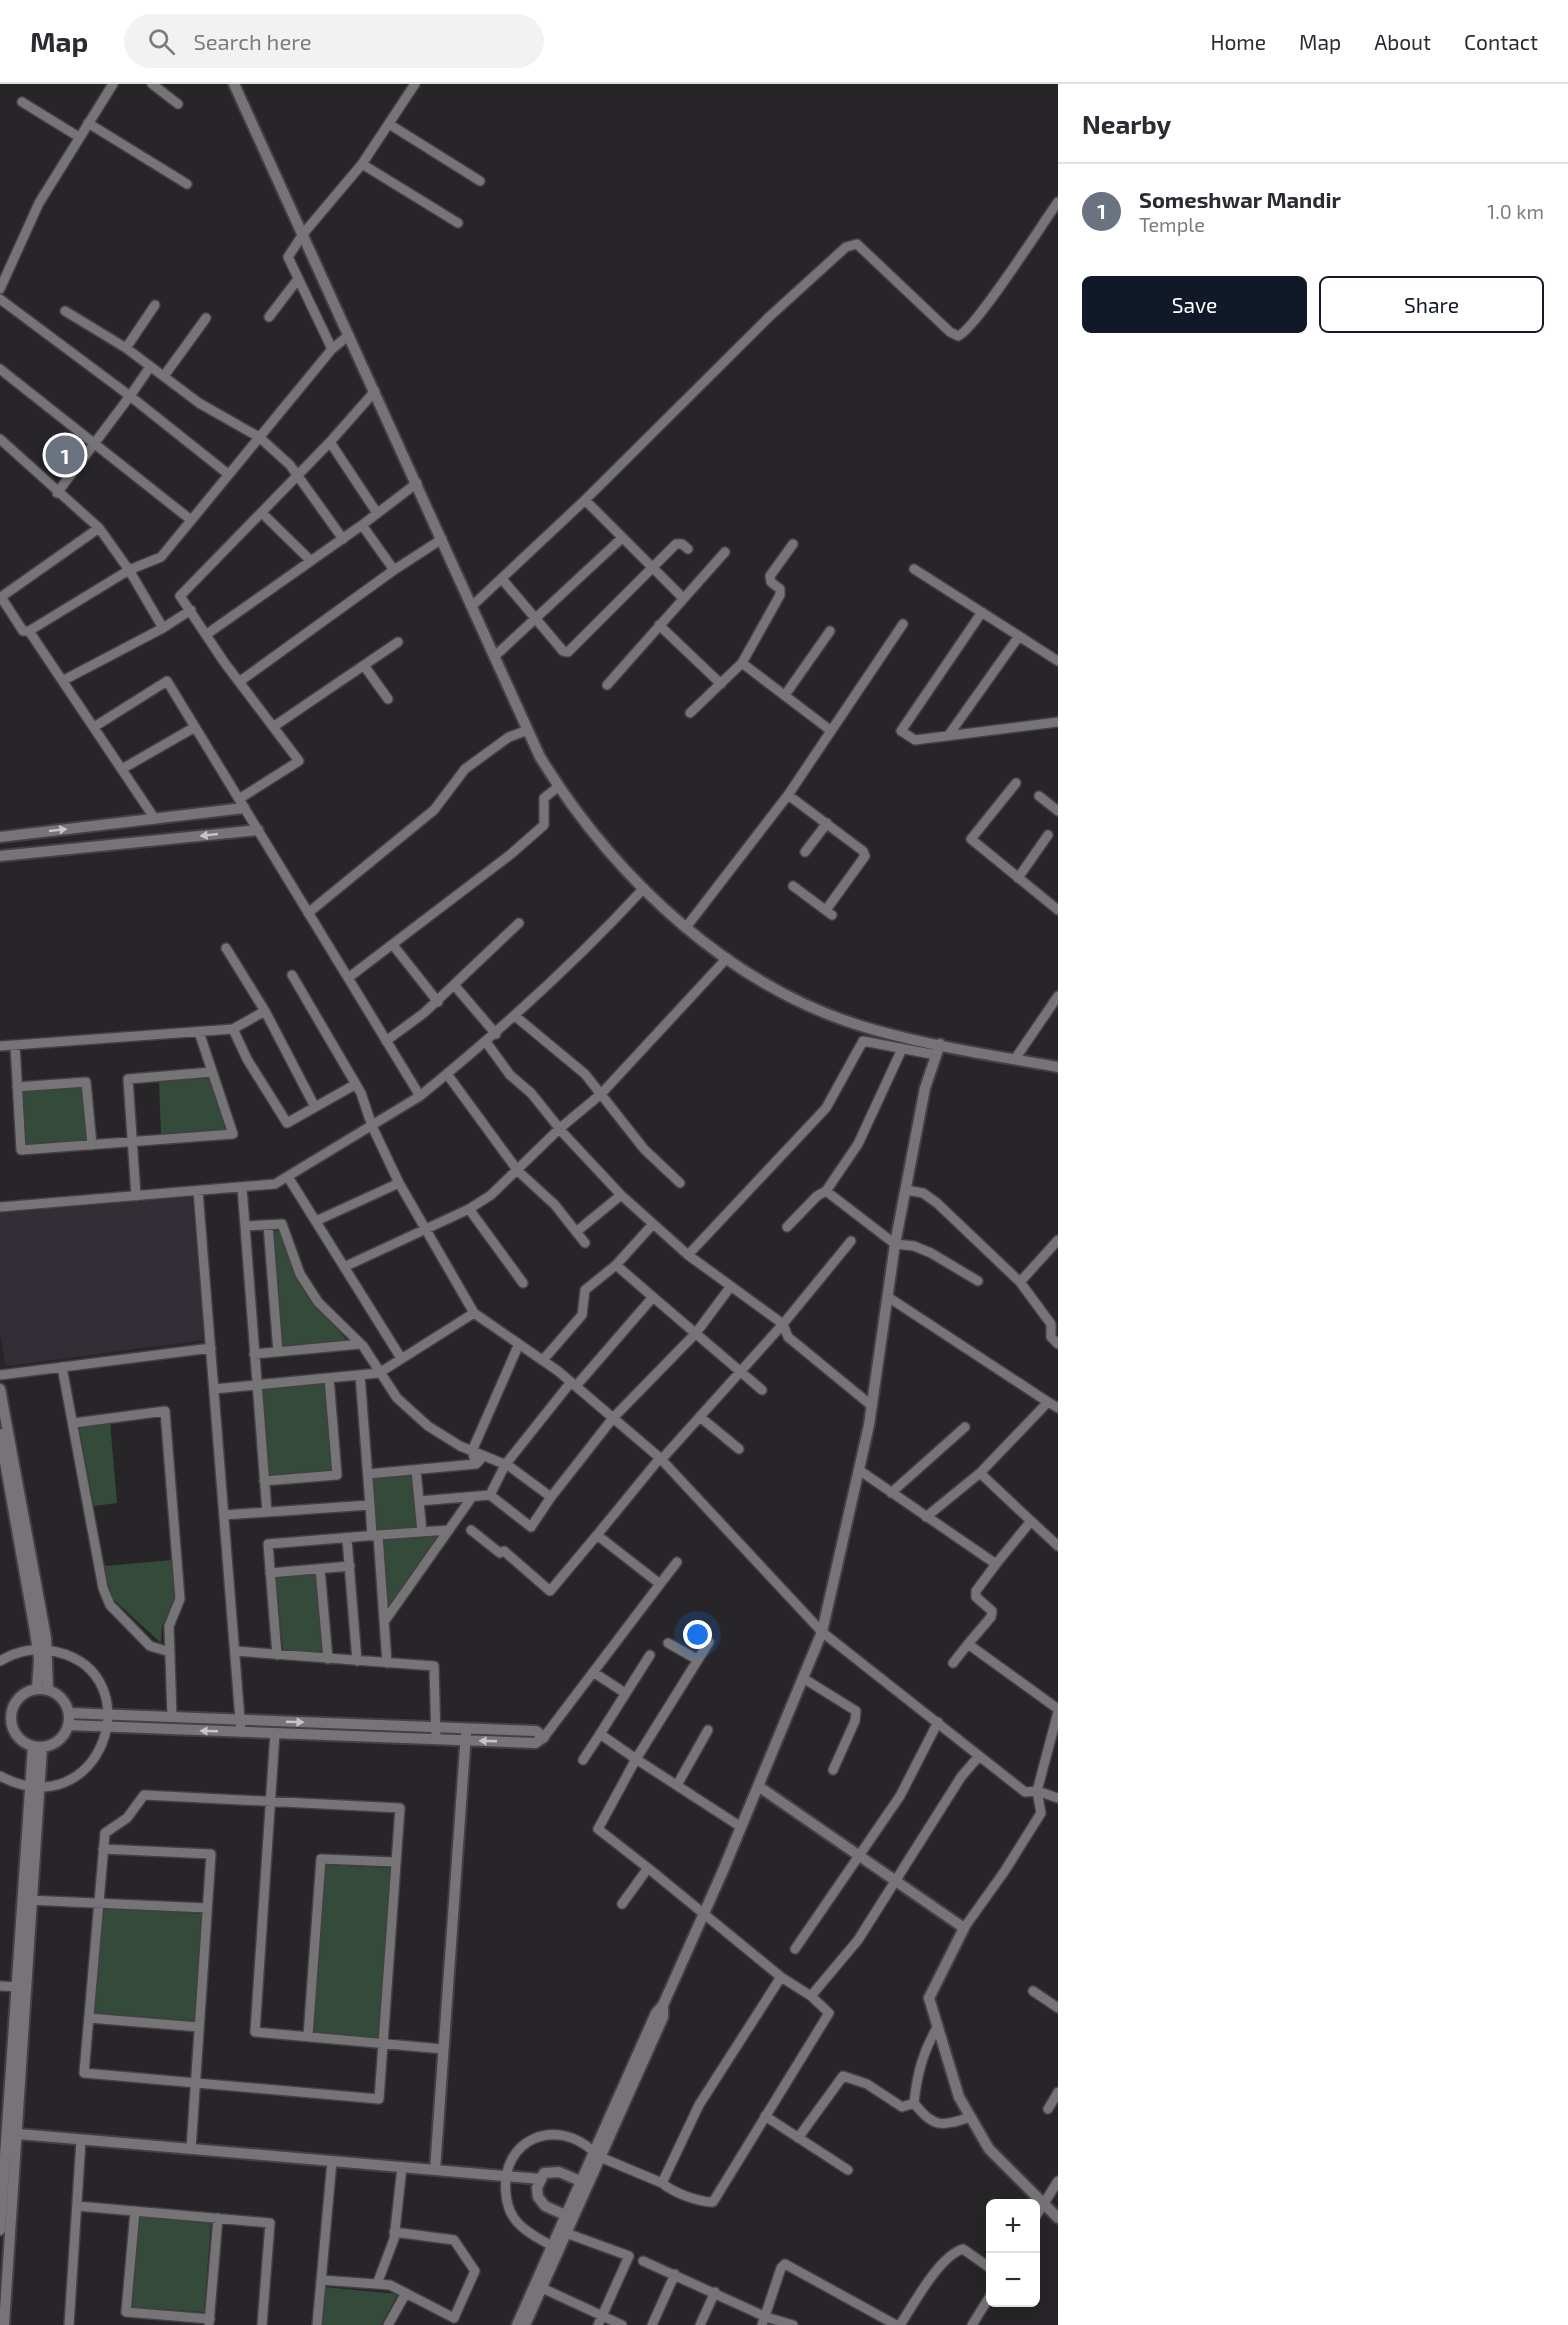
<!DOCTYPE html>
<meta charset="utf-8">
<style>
body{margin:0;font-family:"Exo 2",sans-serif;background:#f2f2f3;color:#2b2b33}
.controls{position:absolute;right:18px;bottom:18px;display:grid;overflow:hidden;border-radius:9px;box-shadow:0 6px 24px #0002}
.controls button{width:54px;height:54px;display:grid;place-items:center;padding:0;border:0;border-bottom:2px solid #e1e1e2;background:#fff;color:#2b2b33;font:30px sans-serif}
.you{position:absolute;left:698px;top:1551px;width:21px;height:21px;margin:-15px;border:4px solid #fff;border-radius:50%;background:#1a73e8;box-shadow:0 0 0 9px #1a73e833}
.badge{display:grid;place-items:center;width:39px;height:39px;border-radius:50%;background:#111827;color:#fff;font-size:20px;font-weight:700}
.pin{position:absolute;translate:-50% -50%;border:3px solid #fff;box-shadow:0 2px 6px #0006}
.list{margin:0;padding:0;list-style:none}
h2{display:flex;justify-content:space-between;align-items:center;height:78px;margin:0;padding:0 24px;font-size:26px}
h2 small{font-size:20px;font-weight:400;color:#7c7c81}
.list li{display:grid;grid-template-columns:39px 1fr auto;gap:18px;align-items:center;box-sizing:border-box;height:96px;padding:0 24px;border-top:2px solid #e1e1e2}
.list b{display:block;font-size:22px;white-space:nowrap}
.list p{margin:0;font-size:20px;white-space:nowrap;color:#7c7c81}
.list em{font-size:20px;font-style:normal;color:#7c7c81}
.actions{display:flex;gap:12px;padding:18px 24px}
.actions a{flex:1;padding:14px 0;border:2px solid #111827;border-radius:9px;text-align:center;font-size:21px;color:#111827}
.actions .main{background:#111827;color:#fff}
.icon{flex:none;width:33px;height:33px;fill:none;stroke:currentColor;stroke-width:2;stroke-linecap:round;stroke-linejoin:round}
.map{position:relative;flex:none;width:1058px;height:2241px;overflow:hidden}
header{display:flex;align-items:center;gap:36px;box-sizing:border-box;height:84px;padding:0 30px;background:#fff;border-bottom:2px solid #e1e1e2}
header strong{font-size:28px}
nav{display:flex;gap:33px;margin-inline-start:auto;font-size:21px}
.search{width:420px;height:54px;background:#f2f2f3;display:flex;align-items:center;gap:15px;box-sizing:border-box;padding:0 21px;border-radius:33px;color:#7c7c81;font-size:22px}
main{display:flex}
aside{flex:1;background:#fff}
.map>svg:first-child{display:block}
</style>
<header>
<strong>Map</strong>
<div class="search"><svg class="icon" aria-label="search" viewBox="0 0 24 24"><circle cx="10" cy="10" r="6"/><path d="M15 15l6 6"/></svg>Search here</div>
<nav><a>Home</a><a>Map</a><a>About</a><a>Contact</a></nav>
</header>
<main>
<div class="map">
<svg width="1058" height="2241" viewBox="0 0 1058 2241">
<rect width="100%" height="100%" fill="#272528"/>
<path fill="#332d35" d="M192 1113 204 1256 6 1282 0 1250V1129Z"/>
<path fill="#344b3b" d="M209 993 225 1045 161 1050 159 997Z
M82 1002 86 1056 25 1061 21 1006Z
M273 1147H281L302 1203 348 1258 282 1263Z
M325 1299 333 1387 269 1392 262 1304Z
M110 1338 117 1419 94 1422 79 1343Z
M413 1390 418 1444 375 1448 371 1393Z
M439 1450 387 1527 382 1455Z
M173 1476 176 1517 162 1542 161 1559 112 1514 104 1482Z
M317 1489 323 1569 283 1566 276 1492Z
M325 1781 390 1784 378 1954 313 1948Z
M103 1824 202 1830 195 1937 94 1929Z
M140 2132 211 2138 204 2228 132 2223Z
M324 2203 398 2210 381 2241H322Z"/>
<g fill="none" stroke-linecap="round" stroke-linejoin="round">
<g stroke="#424043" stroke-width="12">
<path id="minor" d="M152 0 178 20
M22 18 79 53
M88 39 187 100
M389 40 480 97
M362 80 458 139
M0 205 39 119 113 0
M0 215 130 312 150 283
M65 227 126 264 199 319 259 353 290 381 343 455
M269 233 298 195
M126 264 155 221
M332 265 349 251
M0 285 191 436
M164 292 206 234
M0 355 99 444 129 486 163 544 191 526
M330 358 377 429
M57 409 130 312 228 390
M585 416 683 514
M262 429 311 477
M362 441 417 399
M99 444 1 513 23 547H29L129 486 161 473 332 265 288 173 303 150 362 80 415 0
M914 485 1058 577
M394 486 442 455
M502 495 563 567 568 568 676 460H682L688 465
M472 522 585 416 769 233 846 163 857 160 950 248 958 252C975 246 1042 140 1058 118
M982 528 901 647 915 656 1058 638
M659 541 721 600
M29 547 155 735
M207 550 362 441 394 486 239 598
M495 572 622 454
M742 579 830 646
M365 583 388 615
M64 596 163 544
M607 601 725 468
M785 611 830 547
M690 629 742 579 780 511V505L771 498 770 492 793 460
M273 643 398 558
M948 652 1019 552
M122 685 195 643
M1016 699 971 755 1058 826
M788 711 863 767 865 772 826 826
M1039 712 1058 727
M239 715 299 677 224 578 180 512 330 358 375 307
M805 768 827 739
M1018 794 1048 751
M793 802 832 831
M308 829 434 726 465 685 509 653 528 646
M687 842 788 711 903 540
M393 861 438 918
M226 864 265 927 233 945
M292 891 361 1009 372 1042 399 1099 474 1229
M348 894 511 770 544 741V714L558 703
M455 902 496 950
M265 927 315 1023
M515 932 585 990 644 1065 680 1099
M386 957 424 929 519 839
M486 958 510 991 531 1009 564 1050 621 1111
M15 961 21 1066 233 1050 199 948
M0 962 233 945 247 975 287 1039 356 1000
M902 965 858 1060 826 1107 895 1160 914 1162 931 1169 978 1197
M1015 975 1058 912
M447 990 518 1087 555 1121 585 1159
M17 1003 86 998 92 1061
M420 1012C501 946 573 881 644 804
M288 1093 401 1274
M242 1103 267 1428
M906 1106 923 1109 937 1119 1020 1198
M198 1107 241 1648
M136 1112 128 995 212 988
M0 1123 275 1100 420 1012 167 597 94 643
M469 1125 523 1199
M316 1137 399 1099
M268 1141 278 1268
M245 1142 282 1140 300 1190 318 1218 363 1262 397 1314 428 1342 460 1362 509 1382 551 1413 613 1334 696 1249 731 1202
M787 1143 817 1112 826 1107
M576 1148 621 1111 688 1171 783 1240 661 1376
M1058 1156 1020 1198 1051 1240V1253L1058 1260
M851 1157 783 1240 788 1253 872 1322
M688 1171 826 1024 863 957 936 971
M616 1181 653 1213
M344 1183 469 1125 491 1111 559 1045 601 1010 727 874
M888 1213 1048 1318
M254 1270 361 1260
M543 1276 582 1231 585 1206 616 1181 653 1140
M62 1283 103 1504 110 1521 150 1562 170 1568
M0 1291 211 1264
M576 1302 653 1213 762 1306
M214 1305 379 1289 474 1229 558 1287 660 1374 597 1451 660 1500 544 1653
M700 1333 739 1365
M74 1339 165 1327 180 1515 169 1542 172 1633
M660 1374 822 1548 1025 1708 1037 1707 1058 1628
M476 1380 472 1367 519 1260
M416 1386 422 1448
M859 1386 996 1480 1031 1437 1058 1462
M980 1389 1048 1318 1058 1324
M368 1390 476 1380 480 1376
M264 1397 337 1391 329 1294
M891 1409 965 1343
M490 1411 505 1381 571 1298
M419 1417 490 1411 531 1443 551 1413
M370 1421 372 1452
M224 1431 370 1421 360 1291
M926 1433 980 1389 1031 1437
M471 1446 500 1469 504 1467 550 1507 597 1451
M347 1455 357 1577
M996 1480 976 1507V1513L992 1527 991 1533 968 1560 1058 1625
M320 1485 328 1575
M270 1489 350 1482
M660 1500 677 1478
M384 1538 472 1413
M709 1558 636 1675 741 1743
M668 1559 698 1576
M235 1567 434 1582 436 1655
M277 1571 268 1460 378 1451
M0 1577C19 1566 36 1563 57 1568 153 1591 101 1745 0 1692
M387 1579 378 1451 449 1446
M953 1579 968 1560
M593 1588 625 1609
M803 1594 856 1627 855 1637 833 1686
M275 1649 255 1948 443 1965
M583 1676 600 1650
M677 1701 708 1646
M144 1711 400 1724 379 2015 84 1989 105 1749 127 1734Z
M103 1765 211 1770 191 2065
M648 1784 781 1893 811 1912 829 1929 713 2118C698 2118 674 2109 662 2099L699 2021 781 1893
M27 1816 207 1824
M622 1820 648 1784 598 1745 636 1675 600 1650 650 1571
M964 1844 1004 1788 1041 1729 1037 1707 1058 1714
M795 1865 900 1712 938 1638
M0 1902 22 1903
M1033 1907 1058 1924
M811 1912 858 1856 961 1693 979 1672
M89 1934 199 1943
M938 1942C923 1967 917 1990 914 2019 934 2045 942 2042 971 2033
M308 1952 321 1775 396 1778
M1048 2025 1058 2008
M765 2032 848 2086
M798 2054 843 1992 867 2000 902 2023 914 2019
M600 2073 662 2099
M77 2122 270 2139 262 2241
M135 2127 126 2228 210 2235
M1036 2132 1058 2097
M566 2149 629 2172 598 2241
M552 2162C540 2155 528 2150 518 2139 510 2131 507 2121 506 2110 500 2055 556 2032 594 2068
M643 2177 766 2233 793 2241
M321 2196 390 2201 454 2234 475 2187 454 2156 394 2148
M377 2200 394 2155 402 2083
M542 2204 622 2241
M209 2239 218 2134
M69 2241 81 2056
M317 2241 332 2077
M388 2241 406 2209
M652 2241 675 2190
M700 2241 715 2208
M762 2241 781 2184 785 2180 896 2241
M900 2241C914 2220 939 2172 963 2165L990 2184
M972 2241 990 2212"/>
</g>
<g stroke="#424043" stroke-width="14">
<path id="tertiary" d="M234 0 540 673C615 795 733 907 875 946 935 963 997 972 1058 983
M0 753 244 724
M0 772 258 746
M0 1305 46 1554 48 1606
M0 1350 35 1547 39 1575 37 1605
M11 1634a29 29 0 1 1 58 0a29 29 0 1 1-58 0Z
M68 1641 535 1659 544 1653 536 1647 69 1629
M758 1702 964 1844 929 1914 959 2013 989 2065 1058 2134
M7 2049 540 2095
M435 2086 466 1649
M572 2134 545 2122 538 2113 537 2104 544 2089 559 2088 585 2099
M0 2146 33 1662
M4 2241 42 1663
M517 2241 656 1929 663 1921 722 1789 822 1548 869 1341 895 1160 925 1004 940 960
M525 2241 663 1933V1921"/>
</g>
<use href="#minor" stroke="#767477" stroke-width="9"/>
<use href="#tertiary" stroke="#767477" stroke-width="10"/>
</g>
<defs><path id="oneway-solid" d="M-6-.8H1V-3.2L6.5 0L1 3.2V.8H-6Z" transform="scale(1.5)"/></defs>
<g fill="#c6c4c6">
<use href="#oneway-solid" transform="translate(58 746) rotate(-6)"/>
<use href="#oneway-solid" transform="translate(209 751) rotate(174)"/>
<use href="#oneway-solid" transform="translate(295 1638) rotate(2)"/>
<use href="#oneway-solid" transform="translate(209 1647) rotate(-178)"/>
<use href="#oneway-solid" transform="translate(488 1657) rotate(-178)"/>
</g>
</svg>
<div class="controls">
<button>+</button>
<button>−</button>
</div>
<div class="you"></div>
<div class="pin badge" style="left:65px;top:371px;background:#6b7280">1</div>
</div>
<aside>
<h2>Nearby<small></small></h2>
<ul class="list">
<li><span class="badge" style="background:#6b7280">1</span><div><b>Someshwar Mandir</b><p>Temple</p></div><em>1.0 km</em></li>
</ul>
<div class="actions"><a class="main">Save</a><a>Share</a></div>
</aside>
</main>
